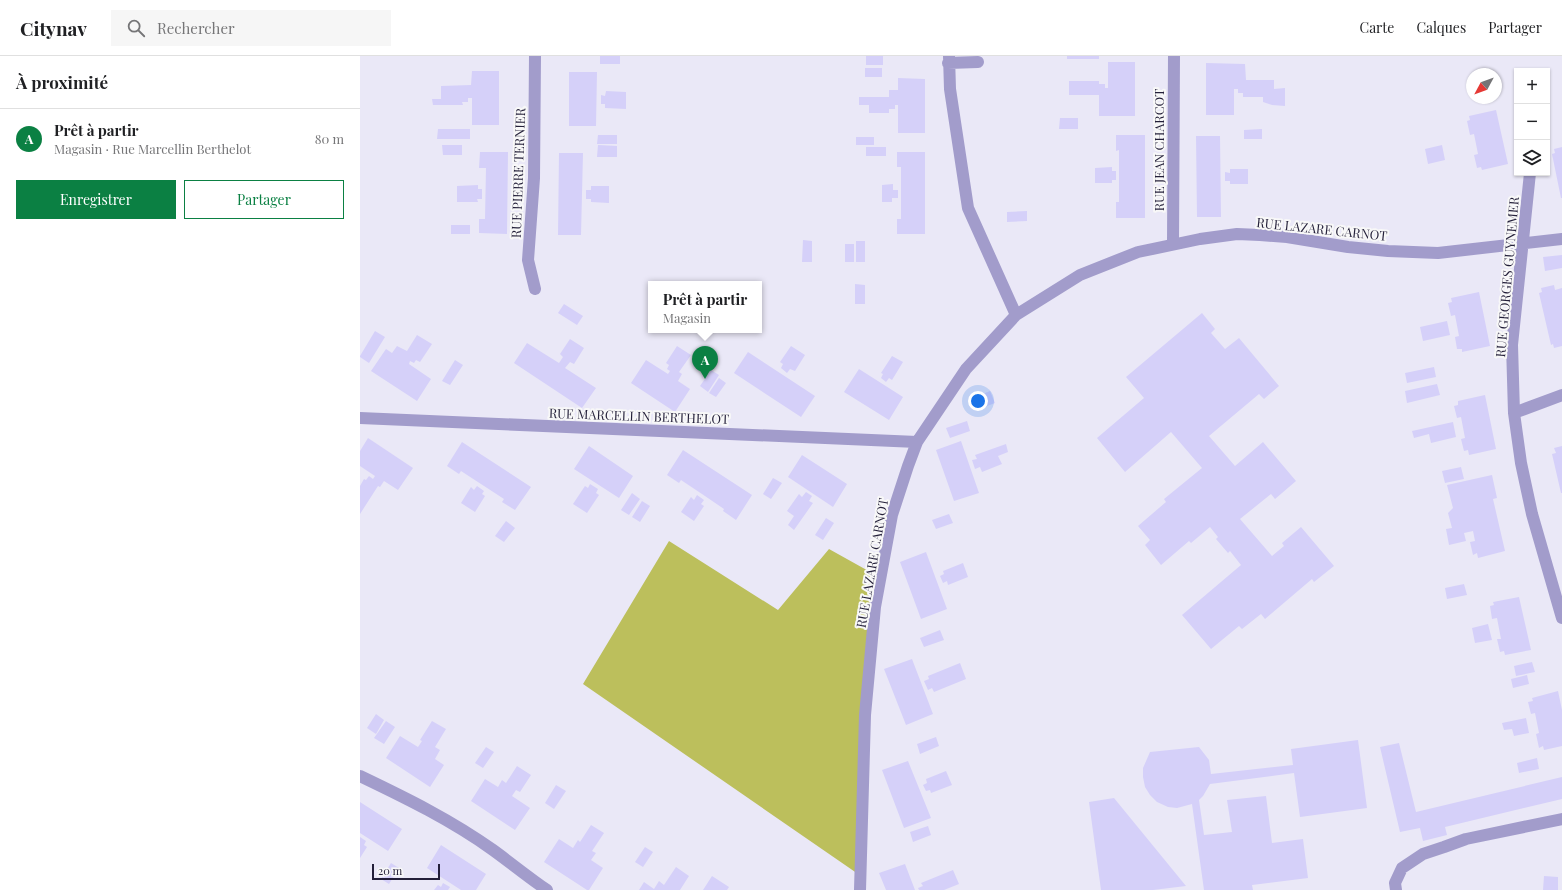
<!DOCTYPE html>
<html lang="fr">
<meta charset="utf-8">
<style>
body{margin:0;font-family:"Playfair Display",serif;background:#f6f6f6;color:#202124}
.controls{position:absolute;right:12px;top:12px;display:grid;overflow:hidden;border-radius:0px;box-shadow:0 1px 3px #0004}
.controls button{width:36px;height:36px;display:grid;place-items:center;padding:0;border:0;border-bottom:1px solid #e0e0e0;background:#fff;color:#202124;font:20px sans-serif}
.compass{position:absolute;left:1106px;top:12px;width:36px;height:36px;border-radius:50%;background:#fff;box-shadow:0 1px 3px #0004;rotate:229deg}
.scale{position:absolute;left:12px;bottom:10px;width:68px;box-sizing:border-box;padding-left:4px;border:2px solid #231f39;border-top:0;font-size:11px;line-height:14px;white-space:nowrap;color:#231f39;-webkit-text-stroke:3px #f8f8f8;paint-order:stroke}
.you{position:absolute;left:618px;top:345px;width:14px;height:14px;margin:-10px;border:3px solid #fff;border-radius:50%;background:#1a73e8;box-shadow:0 0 0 6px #1a73e833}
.badge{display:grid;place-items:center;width:26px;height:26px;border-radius:50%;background:#0b8043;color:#fff;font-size:13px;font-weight:700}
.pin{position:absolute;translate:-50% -33px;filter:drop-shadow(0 1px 2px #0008)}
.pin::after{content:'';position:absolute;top:21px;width:14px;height:12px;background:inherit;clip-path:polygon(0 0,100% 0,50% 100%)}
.popup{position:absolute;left:288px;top:225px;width:114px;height:52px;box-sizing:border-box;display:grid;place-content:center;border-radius:0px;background:#fff;filter:drop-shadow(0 1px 3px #0005);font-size:13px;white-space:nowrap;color:#757577}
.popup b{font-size:15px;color:#202124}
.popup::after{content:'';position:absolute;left:50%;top:100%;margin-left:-8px;border:8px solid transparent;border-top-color:#fff}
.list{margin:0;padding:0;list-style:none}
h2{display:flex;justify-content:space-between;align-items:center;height:52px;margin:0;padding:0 16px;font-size:17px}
h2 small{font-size:13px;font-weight:400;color:#757577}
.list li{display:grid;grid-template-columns:26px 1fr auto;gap:12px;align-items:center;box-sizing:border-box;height:60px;padding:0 16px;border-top:1px solid #e0e0e0}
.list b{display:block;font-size:15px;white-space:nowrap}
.list p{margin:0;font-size:13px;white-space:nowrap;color:#757577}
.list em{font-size:13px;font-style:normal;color:#757577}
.actions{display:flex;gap:8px;padding:12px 16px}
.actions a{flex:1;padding:9px 0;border:1px solid #0b8043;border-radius:0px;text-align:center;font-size:14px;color:#0b8043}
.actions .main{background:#0b8043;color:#fff}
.icon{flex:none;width:22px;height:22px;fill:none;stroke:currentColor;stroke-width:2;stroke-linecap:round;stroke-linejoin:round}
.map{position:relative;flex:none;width:1202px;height:834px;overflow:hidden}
header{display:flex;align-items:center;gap:24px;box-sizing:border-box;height:56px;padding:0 20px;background:#fff;border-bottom:1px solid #e0e0e0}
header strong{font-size:19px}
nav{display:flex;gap:22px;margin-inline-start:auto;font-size:14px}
.search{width:280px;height:36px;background:#f6f6f6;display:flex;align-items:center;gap:10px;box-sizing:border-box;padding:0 14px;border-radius:0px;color:#757577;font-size:15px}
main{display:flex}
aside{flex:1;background:#fff}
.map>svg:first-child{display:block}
</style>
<header>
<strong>Citynav</strong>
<div class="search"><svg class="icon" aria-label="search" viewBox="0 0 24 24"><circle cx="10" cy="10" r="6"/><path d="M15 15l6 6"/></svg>Rechercher</div>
<nav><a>Carte</a><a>Calques</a><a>Partager</a></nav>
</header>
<main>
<aside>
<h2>À proximité<small></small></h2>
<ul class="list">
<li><span class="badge">A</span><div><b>Prêt à partir</b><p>Magasin · Rue Marcellin Berthelot</p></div><em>80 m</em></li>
</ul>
<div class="actions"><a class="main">Enregistrer</a><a>Partager</a></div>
</aside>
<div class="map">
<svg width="1202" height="834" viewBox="0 0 1202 834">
<rect width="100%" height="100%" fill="#eae8f7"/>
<path fill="#bcbf5c" d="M309 485 418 554 469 493 521 522 515 551 501 820 223 628Z"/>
<path fill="#d5d0f9" d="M240 0H260V8H240Z
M506 0H523V9H506Z
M707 0H739V3H707Z
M748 6H775V60H739V39H709V25H739V28H745V32H748Z
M846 7 885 8 886 24H914V33L925 32V50L912 49 903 46V41H883V37H878V33H874V59H846Z
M505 12H522V21H505Z
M112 15H139V69H112V42H108V46H102L103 49H73L72 43H81V30L111 29Z
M209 16H237L236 70H209Z
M538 22 565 23V77H538V49H535V53H529V57H509V49H499V41H529V34H538Z
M246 35 266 36V53L245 52V48H241V39L245 40Z
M1136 54 1148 108 1122 114 1121 111 1117 112 1114 99 1118 98 1114 78 1110 79 1107 65 1110 64 1109 60Z
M700 62H718V73H699Z
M78 73H110V83H77Z
M902 73V83H884V74Z
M238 79H257V88H237Z
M756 79H785V162H756V146H759V94L756 95Z
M836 80H860L861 161H837Z
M496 81H514V89H496Z
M82 89H102V99H83Z
M238 89 257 90V101H237Z
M1082 89 1085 104 1068 108 1065 93Z
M506 91H526V100H506Z
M1202 91V142H1201L1192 98 1195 97 1194 93Z
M120 96H148L147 178 119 177V163H125L126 112H119Z
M537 96H565V178H537V163H541V111H537Z
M199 97H223L221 179H198Z
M752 111V115H756V124H752V127H735V112Z
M870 113H888V128H870V125H865V116L870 117Z
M533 128V134H538V142H532V146H522V129Z
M118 129V133H122V143H117L118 146H97V130Z
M231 130H249V147L231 146V143H226V134H231Z
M667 155V165L647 166V156Z
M91 169H110V178H91Z
M443 184 452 185V206H442Z
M496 185H505V206H496Z
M485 188H494V206H485Z
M1202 199V212L1185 215 1183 201Z
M495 228 505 229V248H495Z
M1194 229 1195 234 1202 232V290L1194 292 1193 288 1191 289 1179 237 1182 236 1181 232Z
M1119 236 1130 290 1102 296V293H1097L1095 281 1099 280 1095 259 1091 260 1088 247 1092 246 1091 242Z
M204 248 223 260 217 269 198 257Z
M842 257 855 273 851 277 865 293 879 282 919 330 904 343 899 338 849 380 875 410 903 386 936 425 915 443 911 438 880 463 912 500 924 490 922 487 941 471 974 510 954 526 952 523 905 563 901 558 882 573 879 570 851 593 822 559 881 509 870 495 868 497 856 483 858 481 850 471 831 487 829 485 801 509 785 489 790 484 778 470 806 446 804 443 842 412 811 376 765 416 737 382 784 342 766 321Z
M1087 265 1090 279 1063 285 1060 271Z
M15 275 25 281 9 307 0 301V300Z
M57 279 72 288 60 306 56 304 54 307 50 305 49 308 71 323 57 345 11 315 26 293 32 297 37 290 47 295Z
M210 283 224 292 214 308 210 306 205 312 236 332 222 352 154 307 167 287 199 307 203 301 200 298Z
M317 290 331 299 319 316 322 318 318 325 330 333 315 356 271 327 286 304 308 318 310 315 307 313 309 309 306 307Z
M431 290 445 299 435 315 430 313 427 317 421 312 423 308 420 306Z
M388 296 455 340 441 361 374 317Z
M532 300 543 306 532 324 529 322 526 326 521 322 523 318 521 317Z
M95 304 103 309 90 329 82 325Z
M1074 311 1076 321 1047 327 1045 317Z
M499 313 543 341 529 364 484 336Z
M351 314 359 319 348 336 340 330Z
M359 322 366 327 356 341 349 337Z
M1077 328 1080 339 1047 347 1045 335Z
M630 335 635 347 622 352 618 340Z
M1125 339 1136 393 1109 399 1108 394 1104 395 1101 383 1105 382 1101 361 1097 362 1094 350 1098 349V345Z
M607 365 610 375 590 382 586 372Z
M1093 366 1096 381 1071 387 1069 378 1054 382 1052 375Z
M8 382 53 412 38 434 24 425 20 431 18 430 0 458V430L4 423 6 424 9 420 13 423 15 420 0 410V395Z
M601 385 619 437 594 445 576 394Z
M102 386 171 431 155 454 142 446 144 443 101 415 99 418 87 410Z
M646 388 648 396 638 400 642 408 622 416 620 411 615 413 612 404 617 403 615 399Z
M229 390 273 420 259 442 214 413Z
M1202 390V437H1201L1192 398 1196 397 1194 392Z
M323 394 392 439 376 464 363 455 364 453 342 438 321 424 319 427 307 419Z
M442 399 487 428 473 451 428 421Z
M1101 411 1104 423 1085 427 1082 415Z
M1132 419 1137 442 1133 443 1145 495 1118 502 1117 497 1113 499 1110 486 1115 485 1113 475 1104 477 1106 485 1089 489 1086 473 1092 472 1088 457 1093 452 1087 429Z
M413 422 422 427 411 443 403 438Z
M230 428 238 433 236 437 239 439 227 457 213 448 225 430 228 432Z
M117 430 124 435 122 438 125 440 115 456 101 447 111 431 114 434Z
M446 436 452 440 449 445 453 447 434 474 428 469 434 460 427 455 439 438 442 441Z
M272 437 280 443 269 459 261 454Z
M337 439 344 444 341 448 344 450 334 465 321 456 331 441 334 444Z
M282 445 290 450 280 466 272 461Z
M589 458 593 467 576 473 572 464Z
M466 462 474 467 463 484 455 479Z
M146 465 155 472 144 486 135 480Z
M566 496 587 553 561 563 540 506Z
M603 507 608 521 588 529 587 525 583 527 580 520 584 518 583 515Z
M1104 528 1107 539 1087 543 1085 532Z
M1159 541 1171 594 1145 599 1144 595 1140 596 1137 583H1141L1137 562 1132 563 1130 550 1134 549 1133 546Z
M1128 568 1132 584 1115 587 1112 572Z
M580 574 584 584 564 591 560 582Z
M552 603 573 658 546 669 524 613Z
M1172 606 1175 616 1156 620 1154 610Z
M600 607 606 623 574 636 572 632 568 634 564 625 569 623 568 620Z
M1167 619 1169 628 1153 632 1151 623Z
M1198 635 1202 654V690L1184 694 1183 690 1179 692 1176 678 1179 677 1175 657 1171 658 1168 646 1173 645 1172 642Z
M16 658 24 664 16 678 7 672Z
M1166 662 1169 677 1154 680 1152 673 1144 674 1142 667Z
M26 665 35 671 24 688 14 682Z
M72 665 86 673 75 691 80 694 75 703 84 709 70 731 26 702 40 680 58 691 62 685 60 684Z
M576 681 579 690 560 698 557 688Z
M998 684 1007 752 940 761 934 717 850 728 843 740 839 744 844 779 872 776 867 744 906 740 912 787 943 783 948 822 892 829 893 834H844L832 748 817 752 808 751 797 746 790 739 785 731 783 721V712L790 696 839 691 849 704 851 718 933 709 931 693Z
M1039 687 1056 756 1202 721V743L1085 771 1087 779 1063 785 1060 772 1040 776 1020 691Z
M126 691 134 696 123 712 115 707Z
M1177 702 1179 713 1159 717 1157 707Z
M548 705 571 762 544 772 522 714Z
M157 710 171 719 160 736 156 734 152 740 170 752 155 774 111 745 125 723 138 731 142 724 146 727Z
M586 715 592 729 571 737 570 734 566 735 563 729 567 727 566 723Z
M196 729 206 735 194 753 185 747Z
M754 742 826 830 793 834H741L729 746Z
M0 746 42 773 28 795 0 777Z
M231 769 244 777 232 795 236 797 231 804 243 812 229 834H227L184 806 199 783 213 792 218 784 220 786Z
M568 770 571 779 553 786 550 776Z
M0 781 6 785 4 789 7 791 0 802Z
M81 789 126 818 116 834H101L67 812Z
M285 791 293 796 283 811 275 806Z
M31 807 39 812 29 828 21 823Z
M545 808 555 834H526L519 817Z
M316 811 329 820 320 834H279L284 826 294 833 299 825 304 829Z
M593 814 599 828 584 834H559L558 832 563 830 561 827Z
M352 820 369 831 367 834H343Z
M1184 820 1198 821V834H1183Z
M83 827 90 831 88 834H74L78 829 81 831Z"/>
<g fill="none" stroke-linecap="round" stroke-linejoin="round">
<path stroke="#a29ccb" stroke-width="12" d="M175 0 174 122 168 204 175 233
M589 0 590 33 608 152 656 259
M588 7 618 6
M1170 117 1152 289 1154 357 1161 407 1172 458 1202 562
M813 187 814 0
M1154 357 1202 339
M0 362 557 386
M0 720C46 742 91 764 133 794 151 807 168 821 187 834
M500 834 505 659 515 551 532 459 548 410 557 386 606 313 656 259 720 219 778 196 840 183 877 178 900 179 927 181 988 191 1028 195 1078 197 1202 183
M1036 834 1035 827 1042 812 1063 798 1084 791 1106 783 1202 763"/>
</g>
<g text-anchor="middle" stroke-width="4" stroke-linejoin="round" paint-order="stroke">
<g font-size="13" fill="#231f39" stroke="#f8f8f8">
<text transform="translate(799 94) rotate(-90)" y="5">RUE JEAN CHARCOT</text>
<text transform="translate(158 117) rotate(-88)" y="5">RUE PIERRE TERNIER</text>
<text transform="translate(962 173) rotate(6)" y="5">RUE LAZARE CARNOT</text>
<text transform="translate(1147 221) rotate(-85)" y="5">RUE GEORGES GUYNEMER</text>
<text transform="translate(279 360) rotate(2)" y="5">RUE MARCELLIN BERTHELOT</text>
<text transform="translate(512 507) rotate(-80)" y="5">RUE LAZARE CARNOT</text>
</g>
</g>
</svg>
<div class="controls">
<button>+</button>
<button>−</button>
<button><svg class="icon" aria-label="layers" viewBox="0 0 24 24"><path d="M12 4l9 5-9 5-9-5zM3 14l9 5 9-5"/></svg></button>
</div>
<svg class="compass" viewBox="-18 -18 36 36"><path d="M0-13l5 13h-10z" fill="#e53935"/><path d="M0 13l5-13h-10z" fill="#757577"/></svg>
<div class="scale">20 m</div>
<div class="you"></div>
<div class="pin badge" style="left:345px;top:323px">A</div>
<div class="popup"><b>Prêt à partir</b>Magasin</div>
</div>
</main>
